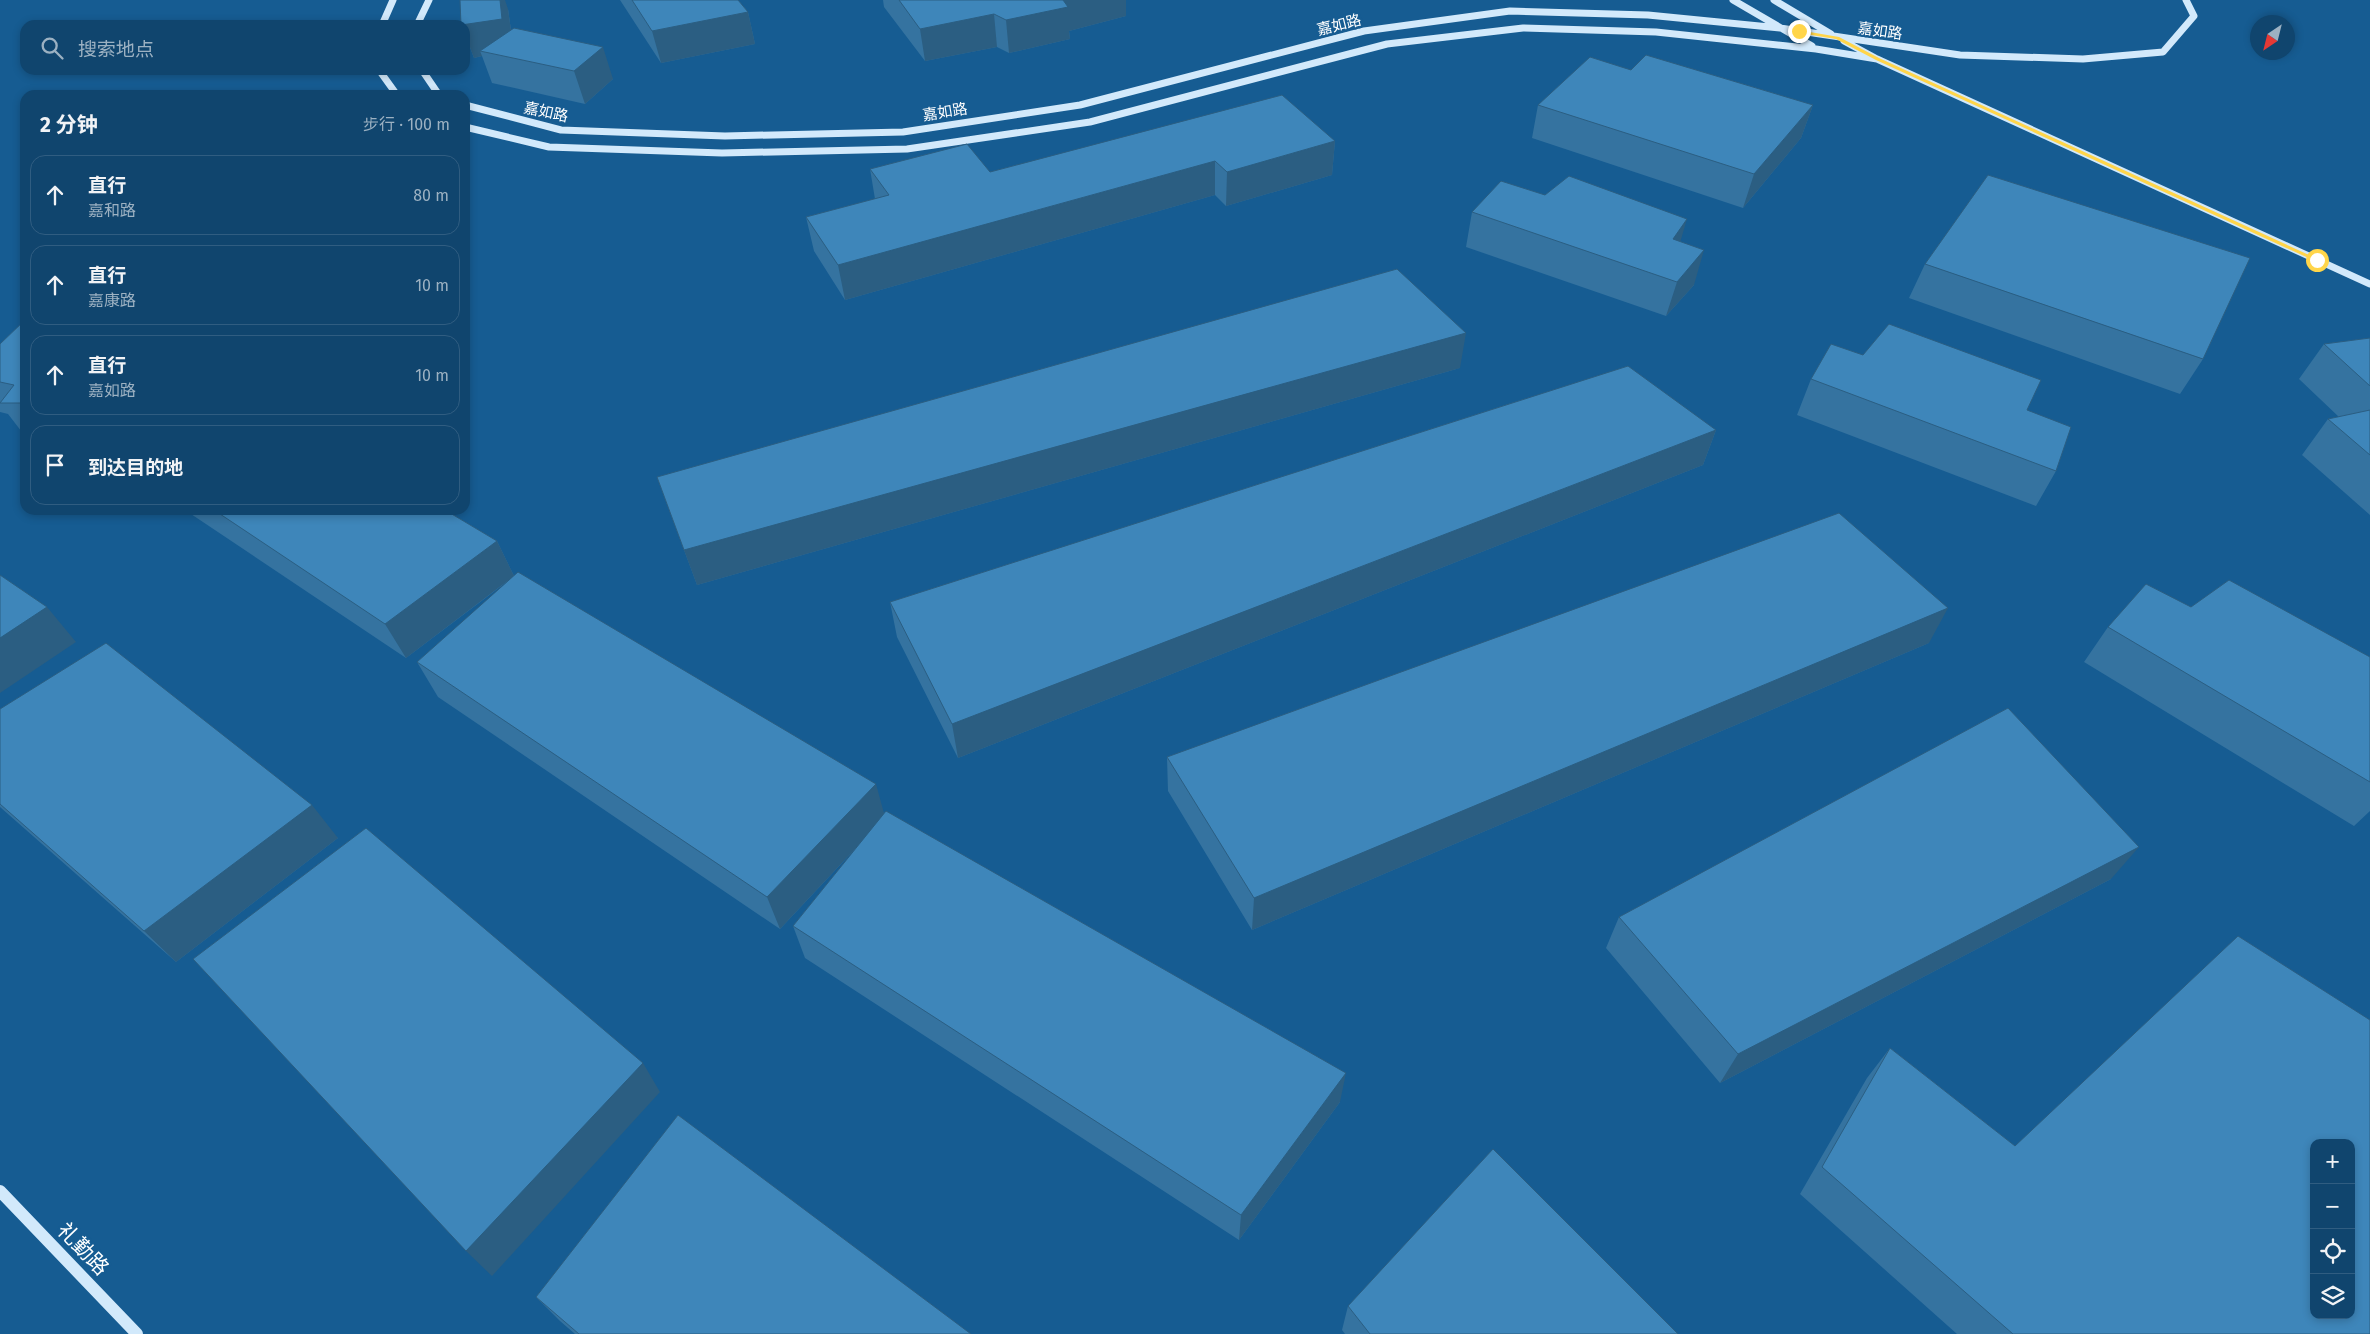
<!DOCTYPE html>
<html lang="zh">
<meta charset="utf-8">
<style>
body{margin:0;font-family:"Fira Sans","Noto Sans SC",sans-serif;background:#194c73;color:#f1f3f6}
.controls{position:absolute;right:15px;bottom:15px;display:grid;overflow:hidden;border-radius:10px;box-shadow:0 2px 8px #0003}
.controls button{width:45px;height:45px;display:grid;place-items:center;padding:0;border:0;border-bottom:1px solid #305d81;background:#10456e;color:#f1f3f6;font:25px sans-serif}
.compass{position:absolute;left:2250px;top:15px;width:45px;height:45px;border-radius:50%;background:#10456e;box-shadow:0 2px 8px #0003;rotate:215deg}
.stop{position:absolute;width:15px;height:15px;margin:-11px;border:4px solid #ffd54a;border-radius:50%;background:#fff}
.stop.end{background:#ffd54a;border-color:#fff;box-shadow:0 1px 5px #0008}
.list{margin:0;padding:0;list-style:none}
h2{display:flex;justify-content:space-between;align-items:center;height:65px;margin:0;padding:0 20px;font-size:21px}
h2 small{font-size:16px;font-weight:400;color:#9cb1c2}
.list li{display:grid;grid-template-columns:32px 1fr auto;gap:15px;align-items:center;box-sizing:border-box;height:80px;margin:0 10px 10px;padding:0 10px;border:1px solid #305d81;border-radius:15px}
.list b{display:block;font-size:19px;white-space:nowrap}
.list p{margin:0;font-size:16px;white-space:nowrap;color:#9cb1c2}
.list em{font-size:16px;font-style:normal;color:#9cb1c2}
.icon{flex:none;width:28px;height:28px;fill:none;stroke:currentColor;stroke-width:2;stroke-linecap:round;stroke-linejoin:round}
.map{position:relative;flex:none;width:2370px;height:1334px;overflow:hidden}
.search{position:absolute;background:#10456e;box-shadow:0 2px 8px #0003;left:20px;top:20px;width:450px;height:55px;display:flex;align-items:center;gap:12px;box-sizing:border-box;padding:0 18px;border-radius:15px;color:#9cb1c2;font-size:19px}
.panel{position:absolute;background:#10456e;box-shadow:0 2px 8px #0003;left:20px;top:90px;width:450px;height:425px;border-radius:15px}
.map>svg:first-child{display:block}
</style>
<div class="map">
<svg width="2370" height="1334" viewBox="0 0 2370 1334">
<rect width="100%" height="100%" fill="#165c92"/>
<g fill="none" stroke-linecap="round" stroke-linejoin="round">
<path stroke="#d2e9fb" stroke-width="7" d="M1733 0 1812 46
M1774 0 1831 34
M382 25 393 0
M417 25 429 0
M1844 41 1877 59 2370 284
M379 70 397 95
M422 70 439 95
M465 105 561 130 725 136 903 132 1080 105 1364 31 1510 11 1648 15 1780 28 1960 55 2083 59 2163 52 2194 16 2186 0
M465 127 549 147 722 153 907 149 1090 122 1387 44 1523 28 1656 32 1816 49 1877 59"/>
<path stroke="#d2e9fb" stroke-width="12" d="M0 1191 137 1334"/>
</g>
<path fill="#3573a0" d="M620 0H738L748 12 755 44 661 63Z
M883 0H1126V16L1069 31 1070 39 1009 53 997 47 925 61 884 7Z
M508 9 511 30 613 79 585 104 492 83 482 56 474 58 465 34V25Z
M1631 70 1813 105 1801 138 1743 208 1532 138 1538 105Z
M1335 141 1332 175 1226 206 1215 195 845 300 814 251 806 217 875 199 870 169 990 172Z
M1545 195 1681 242 1694 285 1666 316 1466 247 1472 212Z
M1925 264 2203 359 2180 394 1909 298Z
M25 320V436L8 414 0 412V344Z
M2370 338V515L2302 455 2328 419 2339 417 2299 379 2324 344Z
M1863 355 2027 410 2056 471 2036 506 1797 415 1811 379Z
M1460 368 697 585 657 477Z
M1716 430 1703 465 958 758 897 637 890 602Z
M185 510H445L497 541 514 576 884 813 1340 1102 1239 1240 805 958 793 926 857 847 780 929 438 697 417 662 512 578 406 658Z
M2191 607 2370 657V811L2354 826 2084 662 2108 627Z
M1929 643 1252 930 1168 791 1167 757Z
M0 709 338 838 176 962 0 807Z
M2111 879 1720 1083 1606 948 1619 917Z
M1890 1048 2015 1146 2370 1334H1957L1800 1194 1867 1078Z
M536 1297 971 1334H575L560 1321Z
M1348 1306 1678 1334H1345L1342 1330Z"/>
<path fill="#2b5e82" d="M500 0H505L508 9 514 52 480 51 482 56 474 58 465 34V25H462Z
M1063 0H1126V16L1069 31 1070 39 1009 53 1006 20Z
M748 12 755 44 661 63 652 31Z
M994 14 997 47 925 61 920 29Z
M603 47 613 79 585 104 574 71Z
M1813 105 1801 138 1743 208 1754 174Z
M1335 141 1332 175 1226 206 1227 172Z
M1215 161V195L845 300 838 265Z
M1687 219 1677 253 1673 239Z
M1704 250 1694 285 1666 316 1677 282Z
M1466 333 1460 368 697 585 684 550Z
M1716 430 1703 465 958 758 952 724Z
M497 541 514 576 406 658 385 624Z
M47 607 76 642 0 693V638Z
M1948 608 1929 643 1252 930 1254 898Z
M876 784 885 817 780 929 767 897Z
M312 805 338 838 176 962 144 931Z
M2139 847 2111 879 1720 1083 1738 1054Z
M643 1063 660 1092 492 1276 466 1251Z
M1346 1073 1340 1102 1239 1240 1241 1215Z"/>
<path fill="#3e86ba" stroke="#2b5e82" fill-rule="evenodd" d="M460 0H500L502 19 461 25Z
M632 0H738L748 12 652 31Z
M899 0H1063L1068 7 1006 20 994 14 920 29Z
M514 28 603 47 574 71 480 51Z
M1646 55 1813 105 1754 174 1538 105 1590 57 1631 70Z
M1282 95 1335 141 1227 172 1215 161 838 265 806 217 889 195 870 169 967 144 990 172Z
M1988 175 2250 258 2203 359 1925 264Z
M1569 176 1687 219 1673 239 1704 250 1677 282 1472 212 1501 181 1545 195Z
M1397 269 1466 333 684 550 657 477Z
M25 320V403H0L14 385 0 382V344Z
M1889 324 2041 380 2027 410 2071 427 2056 471 1811 379 1831 344 1863 355Z
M2370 338V386L2324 344Z
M1628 366 1716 430 952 724 890 602Z
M2370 410V455L2328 419Z
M214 510H445L497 541 385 624Z
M1839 513 1948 608 1254 898 1167 757Z
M518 572 876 784 767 897 417 662Z
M0 575 47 607 0 638Z
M2229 580 2370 657V782L2108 627 2146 584 2191 607Z
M106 643 312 805 144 931 0 804V709Z
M2008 708 2139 847 1738 1054 1619 917Z
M886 811 1346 1073 1241 1215 793 926Z
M366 828 643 1063 466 1251 193 959Z
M2238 936 2370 1020V1334H2013L1822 1167 1890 1048 2015 1146ZM2314 1143H2351V1315H2314Z
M678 1115 971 1334H579L536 1297Z
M1493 1149 1678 1334H1370L1348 1306Z"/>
<path fill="#ffd54a" d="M1798 30 1839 37 1879 58 2320 260 2315 261 1876 60 1836 39 1799 33Z"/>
<g text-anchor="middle" stroke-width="4.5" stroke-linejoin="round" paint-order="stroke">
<g font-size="15" fill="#fff" stroke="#165c92">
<text transform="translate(1339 25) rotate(-14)" y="5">嘉如路</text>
<text transform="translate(1880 31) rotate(8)" y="5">嘉如路</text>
<text transform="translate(546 112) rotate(12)" y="5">嘉如路</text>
<text transform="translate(945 112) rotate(-9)" y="5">嘉如路</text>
</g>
<g font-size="21" fill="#fff" stroke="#165c92">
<text transform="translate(83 1249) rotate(46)" y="7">礼勤路</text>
</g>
</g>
</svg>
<div class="controls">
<button>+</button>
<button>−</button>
<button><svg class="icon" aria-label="locate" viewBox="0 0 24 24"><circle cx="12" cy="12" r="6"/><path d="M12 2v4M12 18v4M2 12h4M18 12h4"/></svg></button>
<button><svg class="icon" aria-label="layers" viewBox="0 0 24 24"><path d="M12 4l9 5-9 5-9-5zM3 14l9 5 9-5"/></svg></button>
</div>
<svg class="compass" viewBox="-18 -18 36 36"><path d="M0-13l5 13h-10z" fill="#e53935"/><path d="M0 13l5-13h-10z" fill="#9cb1c2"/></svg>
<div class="stop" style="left:2317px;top:260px"></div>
<div class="stop end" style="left:1799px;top:31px"></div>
<div class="search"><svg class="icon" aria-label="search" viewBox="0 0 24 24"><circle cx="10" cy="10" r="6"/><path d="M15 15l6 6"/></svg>搜索地点</div>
<section class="panel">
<h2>2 分钟<small>步行 · 100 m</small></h2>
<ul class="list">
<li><svg class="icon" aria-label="ahead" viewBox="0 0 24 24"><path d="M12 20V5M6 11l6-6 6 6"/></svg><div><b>直行</b><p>嘉和路</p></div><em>80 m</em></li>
<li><svg class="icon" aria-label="ahead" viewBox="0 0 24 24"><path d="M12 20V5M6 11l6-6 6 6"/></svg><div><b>直行</b><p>嘉康路</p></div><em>10 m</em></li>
<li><svg class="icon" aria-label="ahead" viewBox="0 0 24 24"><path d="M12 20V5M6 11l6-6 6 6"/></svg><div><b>直行</b><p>嘉如路</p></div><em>10 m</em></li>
<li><svg class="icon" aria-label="arrive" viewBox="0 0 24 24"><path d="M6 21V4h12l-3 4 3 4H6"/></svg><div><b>到达目的地</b></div></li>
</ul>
</section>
</div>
